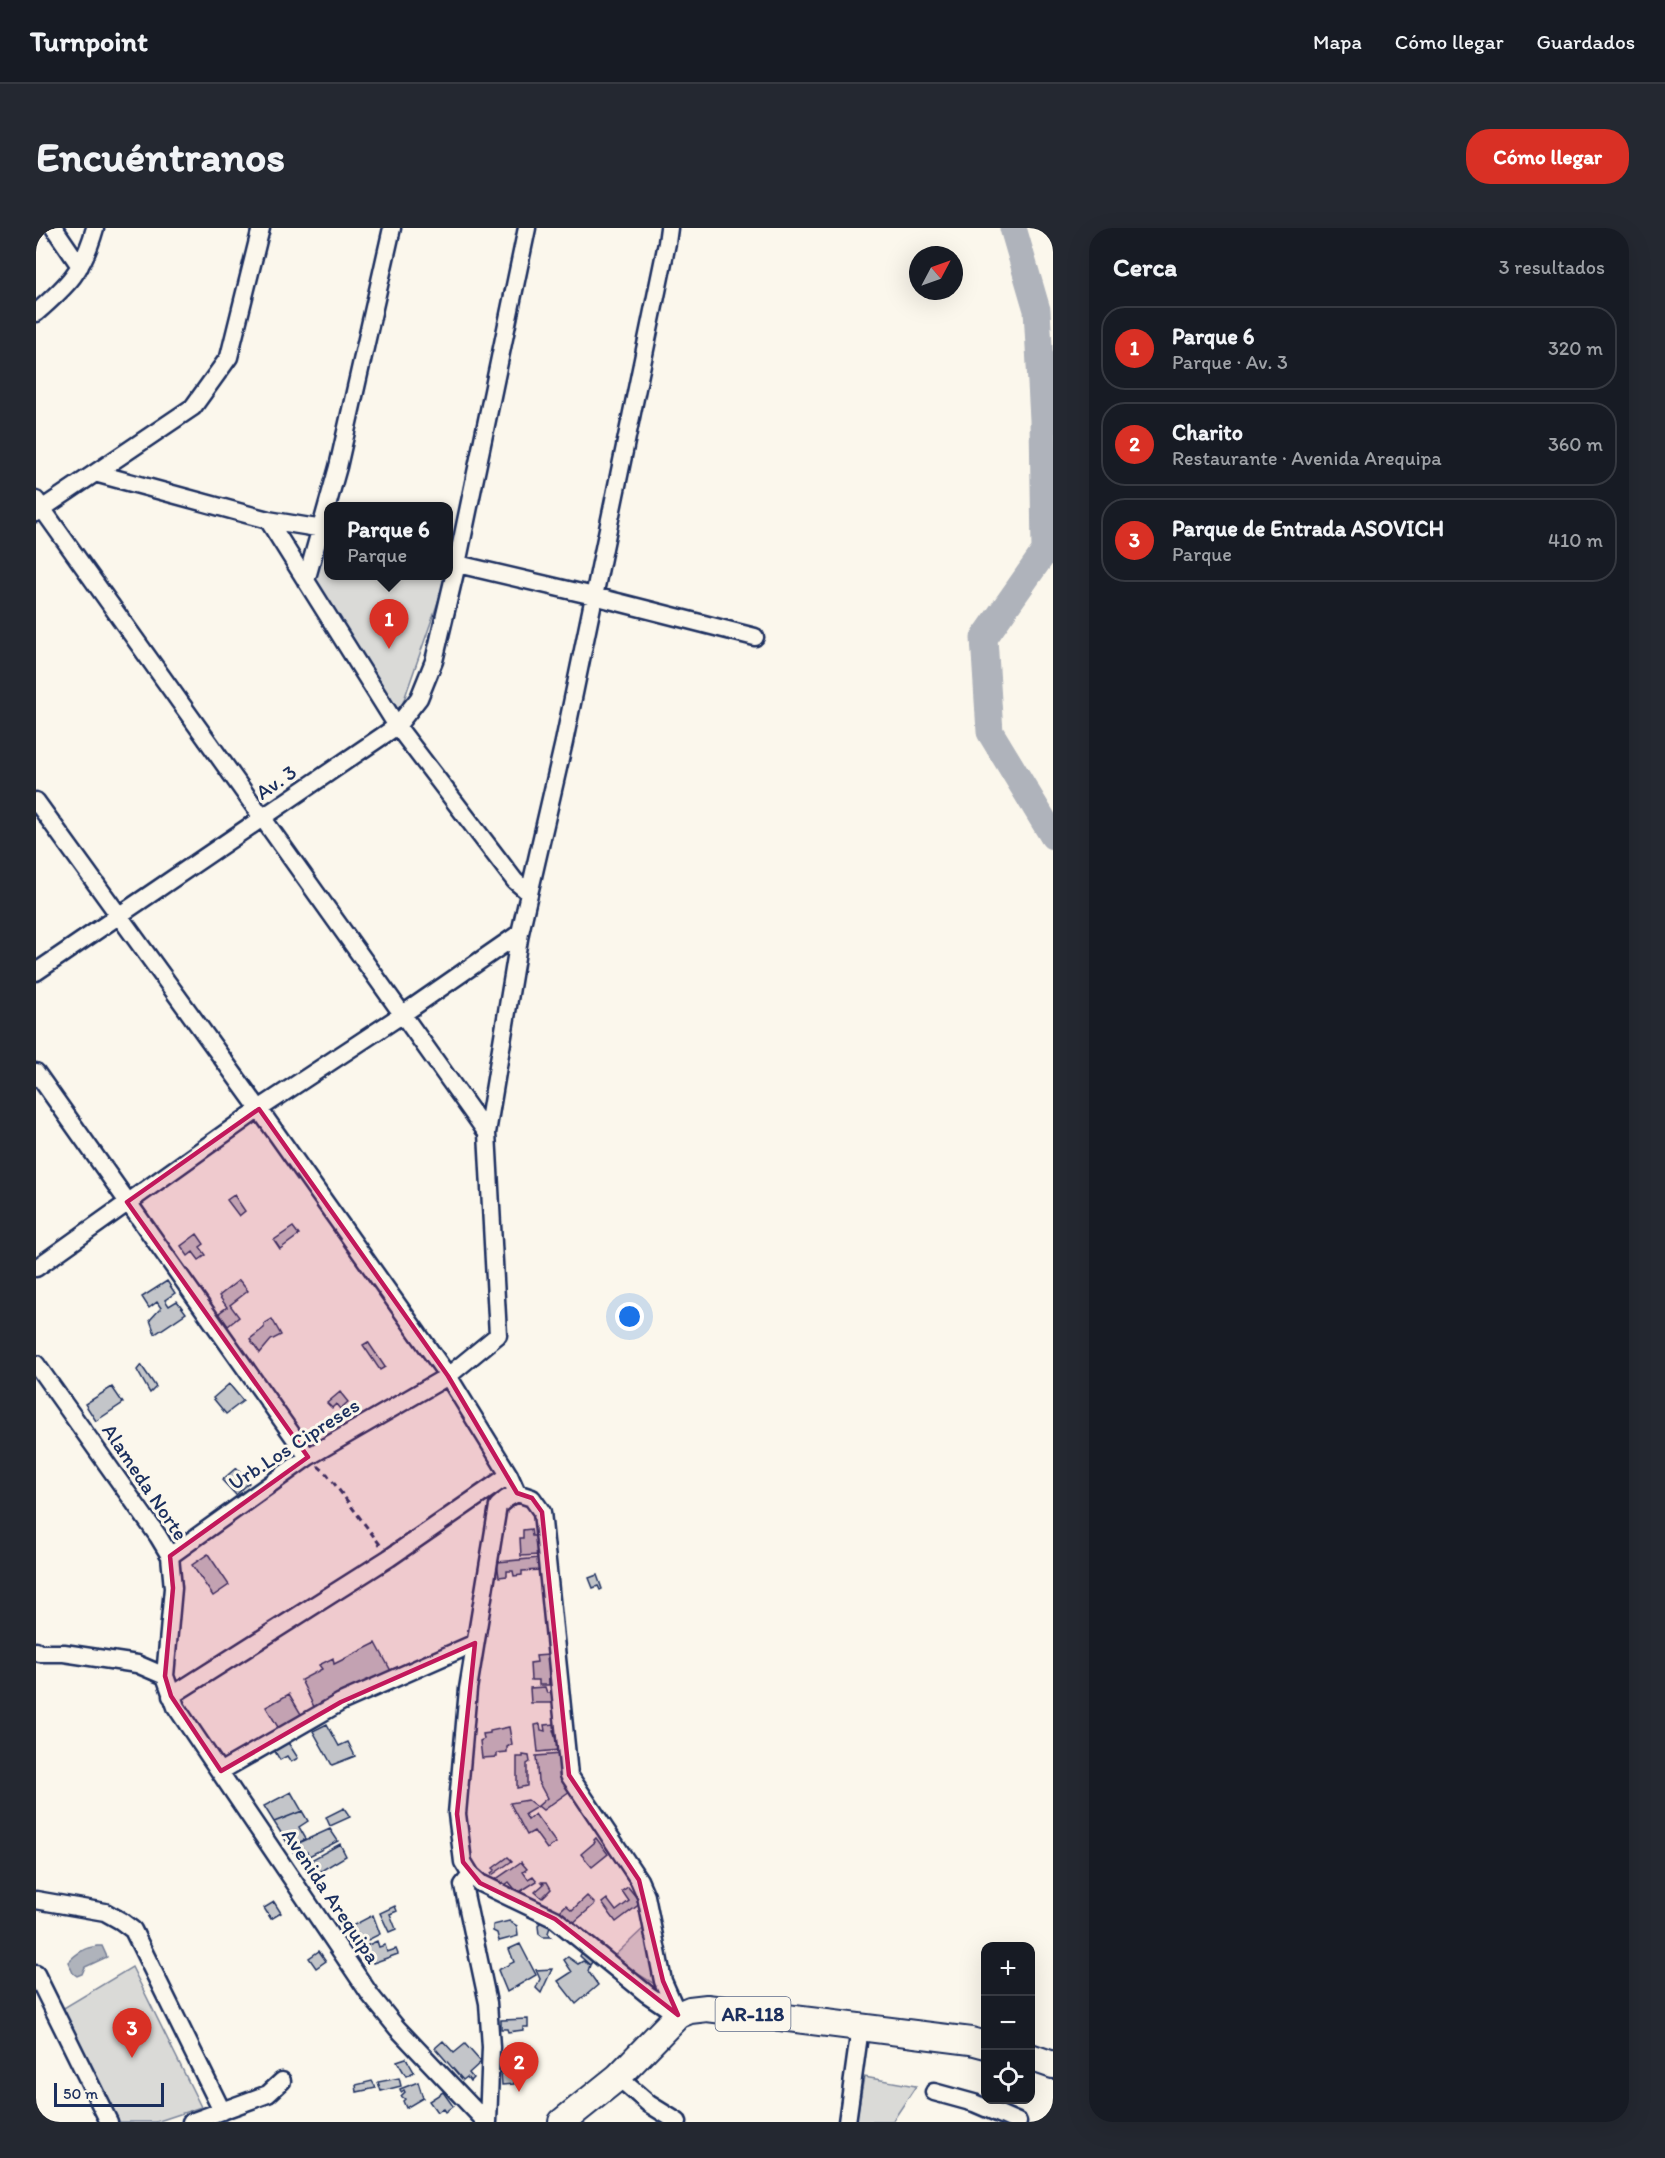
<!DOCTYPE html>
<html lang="es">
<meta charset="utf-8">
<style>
body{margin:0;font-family:Itim,sans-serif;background:#242831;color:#f1f3f6}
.controls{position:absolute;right:18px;bottom:18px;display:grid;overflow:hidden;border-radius:12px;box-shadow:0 6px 24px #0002}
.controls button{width:54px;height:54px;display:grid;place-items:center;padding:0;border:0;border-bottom:2px solid #363941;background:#171b24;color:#f1f3f6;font:30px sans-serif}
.compass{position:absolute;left:873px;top:18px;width:54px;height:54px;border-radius:50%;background:#171b24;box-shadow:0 6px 24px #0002;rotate:49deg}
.scale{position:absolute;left:18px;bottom:15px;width:110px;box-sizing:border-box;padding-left:6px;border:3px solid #1b2f5e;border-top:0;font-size:16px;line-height:21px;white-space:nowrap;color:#1b2f5e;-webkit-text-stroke:4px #fbf7ec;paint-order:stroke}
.you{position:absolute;left:594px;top:1089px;width:21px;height:21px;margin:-15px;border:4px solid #fff;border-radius:50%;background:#1a73e8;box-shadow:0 0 0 9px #1a73e833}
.badge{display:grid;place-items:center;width:39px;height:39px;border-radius:50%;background:#d93025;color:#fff;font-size:20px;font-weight:700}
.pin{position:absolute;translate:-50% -50px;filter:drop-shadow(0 2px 3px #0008)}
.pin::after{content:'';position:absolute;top:32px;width:21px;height:18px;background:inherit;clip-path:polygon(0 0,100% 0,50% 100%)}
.popup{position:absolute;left:288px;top:274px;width:129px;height:78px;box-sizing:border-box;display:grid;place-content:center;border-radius:12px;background:#171b24;filter:drop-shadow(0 2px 4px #0005);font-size:20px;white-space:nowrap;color:#9ea1a6}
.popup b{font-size:22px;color:#f1f3f6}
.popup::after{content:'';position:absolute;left:50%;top:100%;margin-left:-12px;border:12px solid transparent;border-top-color:#171b24}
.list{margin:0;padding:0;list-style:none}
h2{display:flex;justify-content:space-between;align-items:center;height:78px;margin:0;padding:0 24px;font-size:26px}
h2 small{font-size:20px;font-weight:400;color:#9ea1a6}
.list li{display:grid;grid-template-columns:39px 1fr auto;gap:18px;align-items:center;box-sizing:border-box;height:84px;margin:0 12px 12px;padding:0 12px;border:2px solid #363941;border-radius:24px}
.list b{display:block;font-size:22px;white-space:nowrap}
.list p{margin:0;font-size:20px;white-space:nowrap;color:#9ea1a6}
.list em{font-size:20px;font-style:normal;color:#9ea1a6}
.icon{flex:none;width:33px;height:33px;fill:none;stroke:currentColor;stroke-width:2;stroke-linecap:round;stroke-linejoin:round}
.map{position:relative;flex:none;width:1017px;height:1894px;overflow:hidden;border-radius:24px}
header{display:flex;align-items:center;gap:36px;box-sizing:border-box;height:84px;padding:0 30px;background:#171b24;border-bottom:2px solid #363941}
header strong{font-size:28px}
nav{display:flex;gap:33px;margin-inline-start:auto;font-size:21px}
.intro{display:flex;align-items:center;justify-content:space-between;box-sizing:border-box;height:144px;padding:0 36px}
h1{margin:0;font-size:42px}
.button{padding:15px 27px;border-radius:24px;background:#d93025;color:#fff;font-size:21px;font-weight:700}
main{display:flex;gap:36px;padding:0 36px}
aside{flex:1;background:#171b24;border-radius:24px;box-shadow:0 6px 24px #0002}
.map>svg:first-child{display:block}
</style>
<header>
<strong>Turnpoint</strong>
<nav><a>Mapa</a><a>Cómo llegar</a><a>Guardados</a></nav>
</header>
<div class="intro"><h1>Encuéntranos</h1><a class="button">Cómo llegar</a></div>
<main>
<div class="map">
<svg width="1017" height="1894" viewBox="0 0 1017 1894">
<rect width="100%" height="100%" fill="#fbf7ec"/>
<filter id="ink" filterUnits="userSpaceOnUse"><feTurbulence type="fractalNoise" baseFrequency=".0167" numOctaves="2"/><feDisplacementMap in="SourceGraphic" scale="12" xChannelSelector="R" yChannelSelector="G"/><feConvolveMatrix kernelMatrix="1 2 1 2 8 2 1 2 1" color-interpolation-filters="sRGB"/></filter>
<g filter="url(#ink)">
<path fill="#dadad7" stroke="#7a849a" stroke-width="1.5" d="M285 300 293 310V348H411L362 489 279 354Z
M610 1698 620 1757 576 1730Z
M96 1739 165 1879 120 1894H83L26 1781Z
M828 1849 880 1858 856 1894H820Z"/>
<path fill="#afb3bb" stroke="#747e96" stroke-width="1.5" d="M61 1718H66L71 1729 49 1739 46 1746 41 1748 37 1745 32 1734C41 1725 48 1720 61 1718Z"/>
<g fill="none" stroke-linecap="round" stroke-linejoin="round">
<path stroke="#afb3bb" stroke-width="27" d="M977 0 1001 82 1007 192 1009 323 948 410 954 504 1017 608"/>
</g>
<path fill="#c3c5c9" stroke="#1b2f5e" stroke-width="1.5" d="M198 967 209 983 203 988 191 972Z
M257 999 263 1007 244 1021 238 1012Z
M161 1006 168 1016 164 1019 170 1027 163 1032 157 1024 152 1028 145 1018Z
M203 1052 212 1063 194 1077 203 1089 192 1098 183 1085 191 1079 183 1068Z
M131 1053 139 1065 129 1072 133 1078 141 1073 150 1085 119 1106 114 1092 125 1080 121 1074 113 1080 106 1069Z
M236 1091 245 1107 235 1112 224 1125 214 1111 228 1100V1096Z
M332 1114 349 1139 344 1142 327 1117Z
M105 1137 120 1159 114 1165 101 1142Z
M193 1156 207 1173 190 1186 177 1170Z
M76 1159 87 1175 60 1193 49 1176Z
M304 1164 312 1174 304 1181 300 1176 296 1180 291 1175Z
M200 1240 213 1255 200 1267 186 1252Z
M495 1301 496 1308H502L503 1327 485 1328 484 1310H487V1302Z
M172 1326 193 1357 177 1368 156 1337Z
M504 1330 505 1342 486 1343V1347L478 1348 477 1343H471V1348L463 1349 461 1334Z
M561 1347 566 1361 564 1362 562 1358 557 1360 553 1350Z
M340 1415 355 1443 281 1485 265 1452 286 1441 283 1437 297 1430 298 1436Z
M512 1427 513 1457H503V1452H495L494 1435 501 1434 500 1428Z
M509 1459 511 1465H516V1475H495L494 1460Z
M253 1466 265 1486 243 1501 230 1479Z
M291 1496 303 1518 312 1514 319 1528 296 1537 277 1503Z
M504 1496 505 1502 509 1503 508 1497 520 1496V1501L517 1502 523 1522 502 1524 499 1497Z
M473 1499 476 1516 471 1519V1524L461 1525V1529L446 1530 444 1513 448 1511 447 1506 454 1505V1503Z
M251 1513 262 1530 255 1534 251 1528 244 1532 238 1522Z
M525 1526 534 1563 507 1582 502 1578 511 1570 502 1553 500 1528Z
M487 1527 493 1528 494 1534 491 1536V1558L481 1560V1529H487Z
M255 1564 266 1583 238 1594 228 1578Z
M492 1572 501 1579 489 1586 492 1592 499 1586 520 1615 511 1621 498 1603 491 1607 474 1575Z
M308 1580 314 1589 294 1598 290 1589Z
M266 1583 272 1593 263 1599 270 1611 254 1619 238 1594Z
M294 1601 302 1613 273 1628 271 1624 261 1629 254 1619Z
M560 1610 572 1626 556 1639 545 1626 559 1614 558 1612Z
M304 1616 310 1628 280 1646 275 1632Z
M472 1629 476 1633 456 1647 455 1645 459 1642 457 1640Z
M485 1634 491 1641 487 1644 492 1651 497 1648 501 1653 482 1665 473 1654 465 1660 456 1654Z
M506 1654H511L515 1661 506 1670 499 1664 508 1656Z
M592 1659 605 1675 580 1694 566 1675 571 1671 580 1683 593 1673 586 1663Z
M551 1668 559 1676 536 1696 524 1683 530 1677 536 1682Z
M238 1674 245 1685 235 1691 228 1680Z
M359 1678 361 1683 354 1686 360 1701 353 1704 344 1685Z
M337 1687 344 1706 324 1716 316 1698Z
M473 1693 481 1698 482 1708 463 1713 461 1705 457 1703V1697Z
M504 1694 514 1699 512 1705 515 1709H507L503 1706 502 1698Z
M341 1713 343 1719 349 1717 351 1724 360 1721 362 1726 337 1735 330 1718Z
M484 1716 500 1747 471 1764 462 1742 478 1734 473 1721Z
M549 1719 561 1726 554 1737 544 1728Z
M283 1723 290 1733 280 1740 273 1730Z
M532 1729 542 1736 547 1733 554 1737 552 1743 562 1757 540 1776 522 1753 536 1744 528 1732Z
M516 1741 505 1765 500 1760 504 1751 500 1742Z
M492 1791V1799H487V1802L472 1804 471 1801H465V1792Z
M407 1813 418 1825 429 1816 445 1834 433 1845 437 1850 434 1853 431 1849 427 1852 399 1820Z
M370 1830 378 1844 370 1848 361 1833Z
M470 1831 477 1832 478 1843 470 1842Z
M478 1843V1856L466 1857 465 1844Z
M363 1850 365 1858 345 1863 342 1854Z
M336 1853 340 1860 321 1864 320 1857Z
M382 1854 387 1870 370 1880 367 1873 369 1871 365 1868 369 1864 368 1862 365 1864 364 1861Z
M407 1864 417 1878 409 1884 407 1881 401 1884 393 1873Z"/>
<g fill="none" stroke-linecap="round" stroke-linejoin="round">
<g stroke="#1b2f5e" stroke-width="21">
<path id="minor" d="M18 0 44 38
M0 85C32 57 47 43 59 0
M59 245 232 292 293 302
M0 272 451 905
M0 285 157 179 193 129 225 0
M232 292 361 498 479 653 492 664
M413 334 558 368 719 409
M270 353 302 239 356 0
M0 573 223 881 412 1148 473 1247 481 1265
M0 744 361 498 383 470 398 433 421 336 491 0
M0 844 272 1229
M0 1040 223 881 367 786 484 705
M0 1136 122 1308 134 1328 137 1360 129 1448 140 1479 335 1768 361 1800 450 1894
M481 1265 496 1270 506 1284 533 1547 603 1652 610 1668 627 1753 642 1787 611 1766 519 1691 444 1655 435 1647 427 1634 421 1586 432 1461 462 1278 470 1271Z
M134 1328 272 1229 412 1148 462 1107 451 905 484 705 528 514 631 15 633 0
M0 1423 3 1425H28L101 1436 129 1448
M135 1468 353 1330 473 1247
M185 1543 305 1474 439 1415
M435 1647 427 1657 452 1775 455 1819 452 1894
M0 1672 69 1684 85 1693 97 1702 186 1883
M0 1746 73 1894
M582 1849 613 1876 642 1894
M898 1864 938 1875 982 1894
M155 1894 232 1866 246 1853
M811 1894 824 1800"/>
</g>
<g stroke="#1b2f5e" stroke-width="30">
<path id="primary" d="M994 1829 1017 1837
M526 1894 582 1849 642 1787 654 1782 671 1780 935 1813 950 1817"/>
</g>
<path stroke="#1b2f5e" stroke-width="3" stroke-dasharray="6 4.5" stroke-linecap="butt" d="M282 1238 291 1246 345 1318"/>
<use href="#minor" stroke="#fbf7ec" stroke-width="16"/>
<use href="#primary" stroke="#fbf7ec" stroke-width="26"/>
</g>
</g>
<path fill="#c2185b" fill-opacity="0.2" stroke="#c2185b" stroke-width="4.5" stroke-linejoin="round" d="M223 881 412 1148 481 1265 496 1270 506 1284 533 1547 603 1652 627 1753 642 1787 519 1691 444 1655 427 1634 421 1586 439 1415 305 1474 185 1543 135 1468 129 1448 137 1360 134 1328 272 1229 91 974Z"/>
<g text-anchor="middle" stroke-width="6" stroke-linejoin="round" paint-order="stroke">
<rect fill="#fbf7ec" stroke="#5e6b89" stroke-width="1.5" x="679.5" y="1769" width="75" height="34" rx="4.5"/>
<g font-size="20" font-weight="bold" fill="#1b2f5e">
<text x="717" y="1793">AR-118</text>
</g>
<g font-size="21" fill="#1b2f5e" stroke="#fbf7ec">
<text transform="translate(240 554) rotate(-35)" y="7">Av. 3</text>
<text transform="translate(258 1216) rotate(-33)" y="7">Urb.Los Cipreses</text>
<text transform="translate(109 1254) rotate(56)" y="7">Alameda Norte</text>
<text transform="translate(295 1668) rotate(56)" y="7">Avenida Arequipa</text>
</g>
</g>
</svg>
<div class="controls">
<button>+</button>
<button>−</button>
<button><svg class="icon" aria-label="locate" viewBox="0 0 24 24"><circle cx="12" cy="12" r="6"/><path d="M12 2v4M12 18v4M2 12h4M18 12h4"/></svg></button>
</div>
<svg class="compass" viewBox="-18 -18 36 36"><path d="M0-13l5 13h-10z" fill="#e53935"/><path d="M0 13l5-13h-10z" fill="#9ea1a6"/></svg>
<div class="scale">50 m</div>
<div class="you"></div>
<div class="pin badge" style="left:353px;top:421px">1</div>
<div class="popup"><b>Parque 6</b>Parque</div>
<div class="pin badge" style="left:483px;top:1864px">2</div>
<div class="pin badge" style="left:96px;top:1830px">3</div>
</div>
<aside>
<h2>Cerca<small>3 resultados</small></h2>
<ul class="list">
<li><span class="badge">1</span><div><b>Parque 6</b><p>Parque · Av. 3</p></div><em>320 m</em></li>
<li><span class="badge">2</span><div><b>Charito</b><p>Restaurante · Avenida Arequipa</p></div><em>360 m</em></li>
<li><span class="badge">3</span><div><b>Parque de Entrada ASOVICH</b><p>Parque</p></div><em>410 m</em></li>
</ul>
</aside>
</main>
